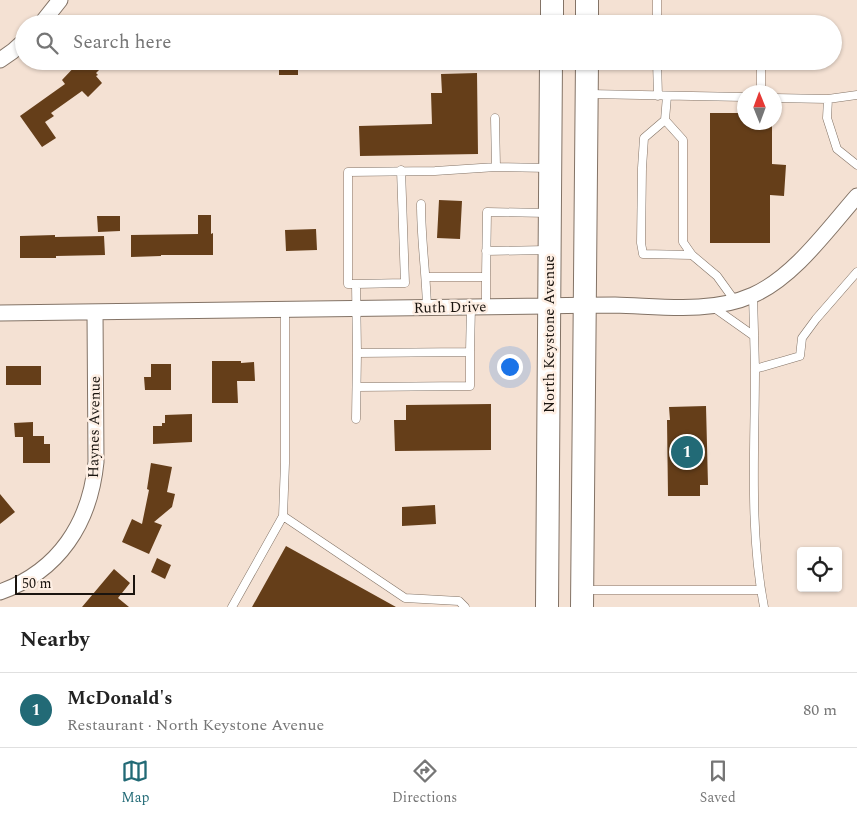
<!DOCTYPE html>
<meta charset="utf-8">
<style>
body{margin:0;font-family:Spectral,serif;background:#f2f2f2;color:#222}
.controls{position:absolute;right:15px;bottom:15px;display:grid;overflow:hidden;border-radius:5px;box-shadow:0 1px 4px #0004}
.controls button{width:45px;height:45px;display:grid;place-items:center;padding:0;border:0;border-bottom:1px solid #e0e0e0;background:#fff;color:#222;font:25px sans-serif}
.compass{position:absolute;left:737px;top:85px;width:45px;height:45px;border-radius:50%;background:#fff;box-shadow:0 1px 4px #0004;rotate:359deg}
.scale{position:absolute;left:15px;bottom:12px;width:120px;box-sizing:border-box;padding-left:5px;border:2px solid #1a140f;border-top:0;font-size:14px;line-height:18px;white-space:nowrap;color:#1a140f;-webkit-text-stroke:4px #feefe4;paint-order:stroke}
.you{position:absolute;left:509px;top:366px;width:18px;height:18px;margin:-12px;border:4px solid #fff;border-radius:50%;background:#1a73e8;box-shadow:0 0 0 8px #1a73e833}
.badge{display:grid;place-items:center;width:32px;height:32px;border-radius:50%;background:#226a76;color:#fff;font-size:16px;font-weight:700}
.pin{position:absolute;translate:-50% -50%;border:2px solid #fff;box-shadow:0 1px 5px #0006}
.list{margin:0;padding:0;list-style:none}
h2{display:flex;justify-content:space-between;align-items:center;height:65px;margin:0;padding:0 20px;font-size:21px}
h2 small{font-size:16px;font-weight:400;color:#767676}
.list li{display:grid;grid-template-columns:32px 1fr auto;gap:15px;align-items:center;box-sizing:border-box;height:75px;padding:0 20px;border-top:1px solid #e0e0e0}
.list b{display:block;font-size:19px;white-space:nowrap}
.list p{margin:0;font-size:16px;white-space:nowrap;color:#767676}
.list em{font-size:16px;font-style:normal;color:#767676}
.icon{flex:none;width:28px;height:28px;fill:none;stroke:currentColor;stroke-width:2;stroke-linecap:round;stroke-linejoin:round}
.map{position:relative;flex:none;width:857px;height:607px;overflow:hidden}
.search{position:absolute;background:#fff;box-shadow:0 1px 4px #0004;left:15px;right:15px;top:15px;height:55px;display:flex;align-items:center;gap:12px;box-sizing:border-box;padding:0 18px;border-radius:28px;color:#767676;font-size:19px}
.sheet{height:140px;background:#fff}
nav{display:flex;justify-content:space-around;align-items:center;box-sizing:border-box;height:70px;border-top:1px solid #e0e0e0;background:#fff;font-size:14px;color:#767676}
nav a{display:grid;justify-items:center;gap:2px}
nav .on{color:#226a76}
.map>svg:first-child{display:block}
</style>
<div class="map">
<svg width="857" height="607" viewBox="0 0 857 607">
<rect width="100%" height="100%" fill="#f4e1d3"/>
<path fill="#653e19" d="M80 61H108L96 73 98 75 96 76 102 83 88 97 82 91 51 113 54 116 45 122 56 138 42 147 20 116 65 84 62 80Z
M279 61H298V75H279Z
M477 73 478 154 360 156 359 126 432 124 431 93H442L441 74Z
M710 113H744V122H772V164L786 165 784 196 770 195V243H710Z
M439 200 462 201 460 239 437 238Z
M198 215H211V234L213 233V255H161V256L131 257V235L198 234Z
M97 216H120V231L98 232Z
M316 229 317 250 286 251 285 230Z
M55 235V237L104 236 105 255 56 256V258H20V236Z
M212 361H241V363L254 362 255 381H237L238 403H212Z
M151 364H171V390H145L144 377H151Z
M6 366H41V385H6Z
M491 404V450L395 451 394 420H406V405Z
M706 406 708 485H700V496H668L667 420H670L669 407Z
M192 414V442L153 444V426H162V423H165V415Z
M33 422V436H44V444H50V463H23V437H15L14 423Z
M151 463 172 467 167 492 175 494 172 507 154 522 162 525 149 554 122 542 132 519 142 524 149 490 147 489Z
M0 494 15 512 0 524Z
M435 505 436 524 402 526V507Z
M286 546 396 607H252Z
M157 558 171 565 165 579 151 572Z
M114 569 130 583 118 598 129 607H82Z"/>
<g fill="none" stroke-linecap="round" stroke-linejoin="round">
<g stroke="#837366" stroke-width="9">
<path id="lane" d="M657 0V24
M657 23 727 21 732 24
M657 61 658 96
M761 61V92
M589 94 744 97
M857 95 828 99 827 118 837 149 857 165
M667 96 665 120 644 138 642 168 641 243 643 254 692 255
M774 98 828 99
M665 120 683 140V242L692 255 717 276 735 301
M496 167 549 168
M421 204C421 239 426 272 427 307
M486 251 547 250
M426 277H486L487 212 548 213
M356 284 405 283 401 170
M753 295 755 369 783 361 800 356 802 338 816 319 857 272
M471 306 470 352 357 353 356 284H348V172L435 171 496 167 495 118
M486 306V277
M713 307 754 336
M285 309V463L283 516 405 598 459 601 465 607
M755 369C755 448 749 529 764 607
M357 387 470 386V352
M356 419 357 353
M584 590H761
M232 607 283 516"/>
</g>
<g stroke="#837366" stroke-width="17">
<path id="street" d="M41 24 60 0
M0 60 13 51 24 41
M0 313C182 311 365 308 547 306 569 305 592 305 615 305 660 306 710 314 753 295 794 277 828 229 857 196
M0 592C59 571 90 523 96 462L95 312"/>
</g>
<g stroke="#837366" stroke-width="24">
<path id="primary" d="M552 24V0
M587 24V0
M547 607 551 61
M582 607 587 61"/>
</g>
<use href="#lane" stroke="#fff" stroke-width="8"/>
<use href="#street" stroke="#fff" stroke-width="15"/>
<use href="#primary" stroke="#fff" stroke-width="22"/>
</g>
<g text-anchor="middle" stroke-width="5" stroke-linejoin="round" paint-order="stroke">
<g font-size="15" fill="#1a140f" stroke="#feefe4">
<text transform="translate(450 307) rotate(-1)" y="5">Ruth Drive</text>
<text transform="translate(549 334) rotate(-90)" y="5">North Keystone Avenue</text>
<text transform="translate(94 427) rotate(-89)" y="5">Haynes Avenue</text>
</g>
</g>
</svg>
<div class="controls">
<button><svg class="icon" aria-label="locate" viewBox="0 0 24 24"><circle cx="12" cy="12" r="6"/><path d="M12 2v4M12 18v4M2 12h4M18 12h4"/></svg></button>
</div>
<svg class="compass" viewBox="-18 -18 36 36"><path d="M0-13l5 13h-10z" fill="#e53935"/><path d="M0 13l5-13h-10z" fill="#767676"/></svg>
<div class="scale">50 m</div>
<div class="you"></div>
<div class="pin badge" style="left:687px;top:452px">1</div>
<div class="search"><svg class="icon" aria-label="search" viewBox="0 0 24 24"><circle cx="10" cy="10" r="6"/><path d="M15 15l6 6"/></svg>Search here</div>
</div>
<section class="sheet">
<h2>Nearby<small></small></h2>
<ul class="list">
<li><span class="badge">1</span><div><b>McDonald's</b><p>Restaurant · North Keystone Avenue</p></div><em>80 m</em></li>
</ul>
</section>
<nav>
<a class="on"><svg class="icon" aria-label="map" viewBox="0 0 24 24"><path d="M3 6l6-2 6 2 6-2v14l-6 2-6-2-6 2zM9 4v14M15 6v14"/></svg>Map</a>
<a><svg class="icon" aria-label="directions" viewBox="0 0 24 24"><path d="M12 3l9 9-9 9-9-9zM9 14v-3h6M13 9l2 2-2 2"/></svg>Directions</a>
<a><svg class="icon" aria-label="saved" viewBox="0 0 24 24"><path d="M7 4h10v16l-5-4-5 4z"/></svg>Saved</a>
</nav>
